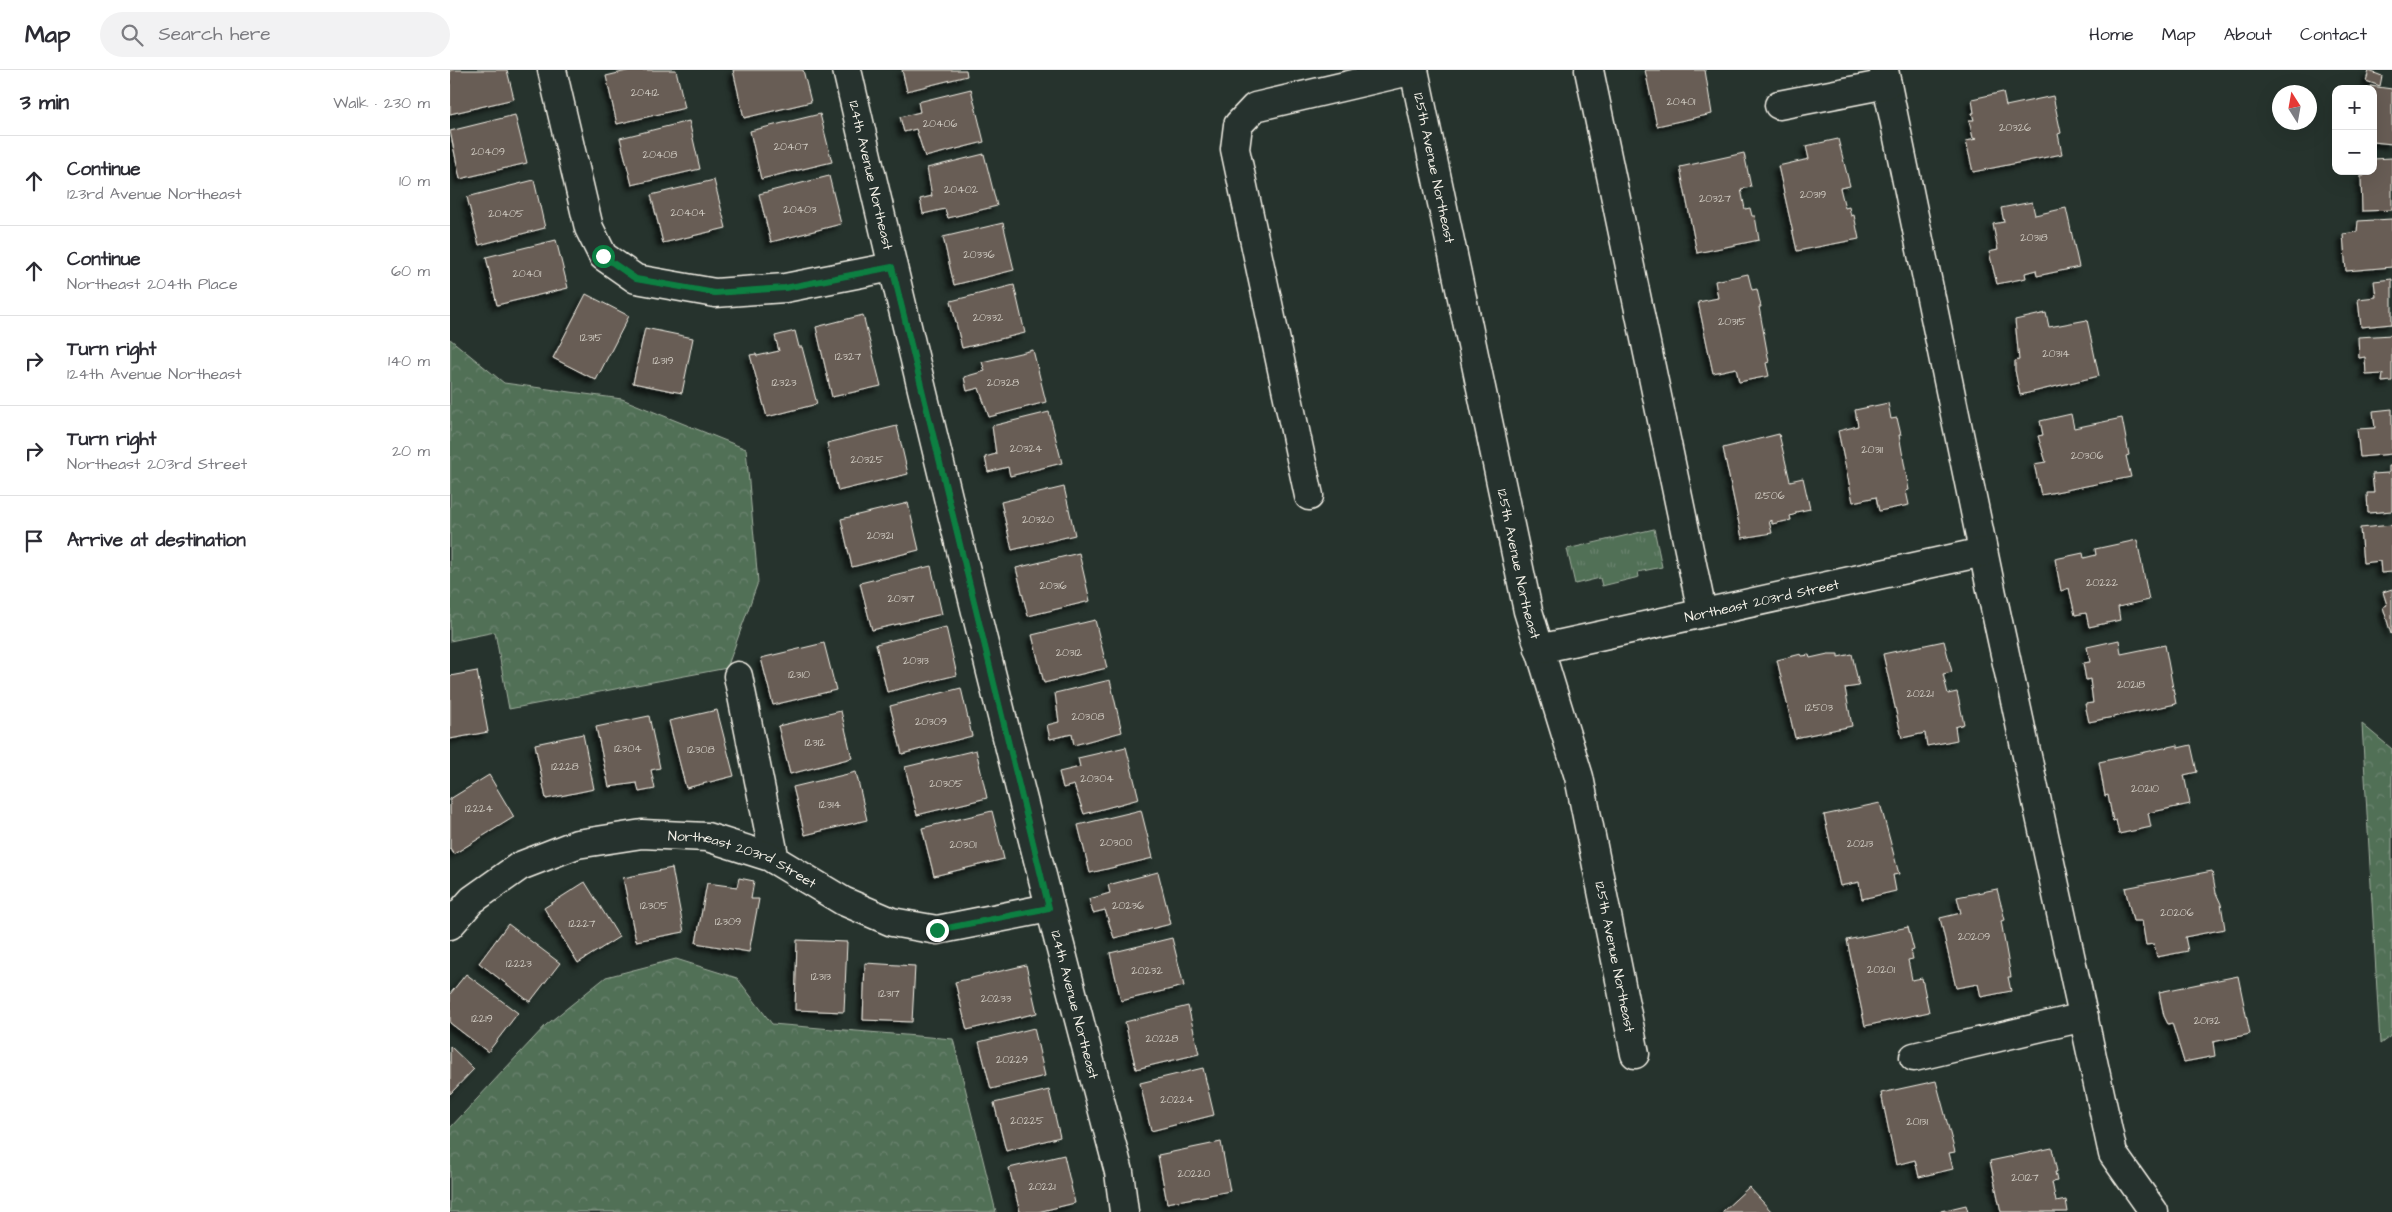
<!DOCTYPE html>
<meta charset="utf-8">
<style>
body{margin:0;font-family:"Architects Daughter",sans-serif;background:#f2f2f3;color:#2b2b33}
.controls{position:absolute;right:15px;top:15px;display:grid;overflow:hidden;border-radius:10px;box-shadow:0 5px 20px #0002}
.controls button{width:45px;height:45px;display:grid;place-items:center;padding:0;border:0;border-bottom:1px solid #e1e1e2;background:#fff;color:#2b2b33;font:25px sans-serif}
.compass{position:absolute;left:1822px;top:15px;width:45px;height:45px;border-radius:50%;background:#fff;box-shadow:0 5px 20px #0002;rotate:349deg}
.stop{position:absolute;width:15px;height:15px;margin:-11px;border:4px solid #0b8043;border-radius:50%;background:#fff}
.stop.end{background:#0b8043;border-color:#fff;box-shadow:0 1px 5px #0008}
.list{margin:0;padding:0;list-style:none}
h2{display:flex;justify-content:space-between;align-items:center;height:65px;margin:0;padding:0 20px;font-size:21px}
h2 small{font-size:16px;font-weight:400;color:#7c7c81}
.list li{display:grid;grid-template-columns:32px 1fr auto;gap:15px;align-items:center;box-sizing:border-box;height:90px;padding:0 20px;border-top:1px solid #e1e1e2}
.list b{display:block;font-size:19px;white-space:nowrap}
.list p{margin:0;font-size:16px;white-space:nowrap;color:#7c7c81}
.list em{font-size:16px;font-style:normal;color:#7c7c81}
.icon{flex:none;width:28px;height:28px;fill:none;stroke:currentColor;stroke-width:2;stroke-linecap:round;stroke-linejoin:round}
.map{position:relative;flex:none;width:1942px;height:1142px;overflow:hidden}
header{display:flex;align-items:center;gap:30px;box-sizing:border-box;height:70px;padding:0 25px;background:#fff;border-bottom:1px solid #e1e1e2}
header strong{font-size:24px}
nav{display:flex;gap:28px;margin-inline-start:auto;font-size:18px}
.search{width:350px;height:45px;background:#f2f2f3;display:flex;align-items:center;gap:12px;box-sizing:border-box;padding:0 18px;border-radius:28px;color:#7c7c81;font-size:19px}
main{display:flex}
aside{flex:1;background:#fff}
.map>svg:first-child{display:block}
</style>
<header>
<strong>Map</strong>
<div class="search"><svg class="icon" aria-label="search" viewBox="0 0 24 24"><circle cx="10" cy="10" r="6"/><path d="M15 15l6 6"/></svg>Search here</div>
<nav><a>Home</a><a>Map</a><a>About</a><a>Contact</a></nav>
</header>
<main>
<aside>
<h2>3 min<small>Walk · 230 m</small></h2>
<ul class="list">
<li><svg class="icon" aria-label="ahead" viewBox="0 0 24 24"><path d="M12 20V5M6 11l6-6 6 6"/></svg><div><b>Continue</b><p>123rd Avenue Northeast</p></div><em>10 m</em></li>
<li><svg class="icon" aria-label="ahead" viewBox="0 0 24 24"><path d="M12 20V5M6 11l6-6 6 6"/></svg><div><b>Continue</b><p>Northeast 204th Place</p></div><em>60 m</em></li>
<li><svg class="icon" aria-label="right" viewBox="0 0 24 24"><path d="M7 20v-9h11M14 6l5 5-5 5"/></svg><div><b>Turn right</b><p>124th Avenue Northeast</p></div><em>140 m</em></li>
<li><svg class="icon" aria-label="right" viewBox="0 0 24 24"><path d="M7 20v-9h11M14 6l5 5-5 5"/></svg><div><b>Turn right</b><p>Northeast 203rd Street</p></div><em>20 m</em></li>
<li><svg class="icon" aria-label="arrive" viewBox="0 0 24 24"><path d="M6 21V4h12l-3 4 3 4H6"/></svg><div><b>Arrive at destination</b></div></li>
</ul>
</aside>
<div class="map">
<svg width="1942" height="1142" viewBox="0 0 1942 1142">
<defs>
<pattern id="forest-crowns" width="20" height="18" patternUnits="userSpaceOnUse" patternTransform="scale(1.25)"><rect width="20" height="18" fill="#516f57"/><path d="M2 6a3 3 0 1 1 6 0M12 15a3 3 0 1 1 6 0" fill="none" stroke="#6b846f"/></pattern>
<pattern id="park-tufts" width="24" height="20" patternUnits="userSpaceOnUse" patternTransform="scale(1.25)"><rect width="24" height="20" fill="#516f57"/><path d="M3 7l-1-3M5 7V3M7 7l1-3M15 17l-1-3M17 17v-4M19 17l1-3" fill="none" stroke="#6b846f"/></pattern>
<filter id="shadow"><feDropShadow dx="-4.5" dy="4.5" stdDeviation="2.5" flood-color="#0009"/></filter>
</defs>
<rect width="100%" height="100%" fill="#26332d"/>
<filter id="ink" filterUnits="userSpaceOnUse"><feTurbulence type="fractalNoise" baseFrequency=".02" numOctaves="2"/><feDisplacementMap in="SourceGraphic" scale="10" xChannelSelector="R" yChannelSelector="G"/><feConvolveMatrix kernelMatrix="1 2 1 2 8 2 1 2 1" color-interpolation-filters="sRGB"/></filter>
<g filter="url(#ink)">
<path fill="url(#forest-crowns)" stroke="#a2b0a0" d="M0 269 54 313 172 329 296 379 308 512 277 598 59 639 45 562 0 571Z
M1912 654 1942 679V965L1930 974Z
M226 889 287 908 322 954 503 969 546 1142H0V1058L96 955 156 907Z"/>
<path fill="url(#park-tufts)" stroke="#a2b0a0" d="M1204 459 1212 497 1188 502 1189 507 1152 516 1150 508 1125 514 1117 479Z"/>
<path fill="#685d54" stroke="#f4f1e8" filter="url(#shadow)" d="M0 0H57L64 29 0 44Z
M181 0H226L235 38 167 54 156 6Z
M283 0H353L361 32 294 48Z
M452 0H516L517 6 457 21Z
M1195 0H1255L1262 44 1207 56Z
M1919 1 1932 6 1930 16 1916 11Z
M1920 16 1942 19V74L1923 72V19H1920Z
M521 19 534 72 475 87 466 59 454 62 450 47 470 42 468 32Z
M1553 22 1556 36 1603 26 1611 63 1608 64 1612 84 1523 102 1516 71 1527 69 1523 68 1519 50H1524L1522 43H1524L1522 29Z
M370 44 382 92 311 109 300 61Z
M65 45 77 93 10 109 0 61Z
M239 51 250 99 182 115 170 68Z
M1388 69 1400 116 1390 118 1395 138 1399 137 1401 146 1404 145 1409 169 1347 181 1328 96 1359 89 1356 76Z
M1294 83 1301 117 1291 119 1295 139 1300 138 1302 146H1305L1309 170 1247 183 1230 97Z
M534 84 547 136 498 148 495 139 473 144 470 129 482 126 477 98Z
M1942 88V140L1912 141 1911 106H1914V101H1923V89Z
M379 106 391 154 321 172 309 124Z
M84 110 95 158 29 175 17 127Z
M264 110 276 158 213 173 201 125Z
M1582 132 1585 145 1616 138 1629 197 1587 206 1586 200 1575 203 1576 208 1547 214 1539 182 1548 180 1543 154 1554 152 1551 138Z
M1942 149V197L1896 201 1893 164 1907 162 1908 151Z
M553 153 564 200 504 215 493 167Z
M106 170 118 218 47 235 36 187Z
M1298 204 1302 220 1307 219 1311 237H1309L1319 292 1316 293 1319 306 1289 312 1286 298 1263 303 1248 232 1268 228 1265 211Z
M1942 209V254L1911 257 1908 229 1926 227 1924 211Z
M564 215 575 263 512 278 501 231Z
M136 224 179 246 146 310 103 288Z
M1596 243 1599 257 1637 250 1649 306 1570 325 1565 300V291L1569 290 1565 250Z
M413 245 431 316 382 327 366 257Z
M195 258 243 268 232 323 183 313Z
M345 261 349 277H352L367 334 317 347 300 285 306 284 307 286 329 281 325 266Z
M1942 265V311L1932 312 1933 304 1916 305 1915 287 1909 288 1908 267Z
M583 280 596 332 539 347 529 318 517 321 514 307 535 301 532 292Z
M1438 333 1441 349 1447 348 1451 365H1449L1459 420 1456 421 1459 435 1429 441 1426 427 1403 432 1388 361 1408 356 1405 340Z
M1942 339V384L1910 387 1907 359 1925 358 1923 341Z
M599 342 612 393 560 406 558 397 538 402 535 387 546 384 542 356Z
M1621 344 1624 358 1672 348 1679 385 1676 386 1681 407 1591 425 1584 394 1596 392 1588 366 1593 365 1590 351Z
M447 356 458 404 388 421 377 373Z
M1329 364 1340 411 1353 408 1360 439 1346 442V444L1340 446 1341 450 1322 454V450L1319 451 1322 463 1292 468 1273 378Z
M1939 396H1942V441L1918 443 1917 423H1924L1922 404 1939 403Z
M614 417 625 465 562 480 551 432Z
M458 433 469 480 402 497 391 449Z
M1942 455V502L1931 503 1930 491 1913 493 1910 458Z
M1687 470 1699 530 1668 537 1670 550 1639 557 1636 543 1625 545 1619 518 1611 521 1605 489 1633 483 1634 488 1646 485 1645 479Z
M629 483 640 531 578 546 566 498Z
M481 496 492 544 422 560 410 513Z
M1942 519V564H1941L1933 537 1937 535 1933 522Z
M645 550 657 598 594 613 582 565Z
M496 557 507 605 437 622 426 574Z
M1669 570 1671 584 1715 575 1726 634 1639 652 1635 634 1643 633 1640 609 1636 610 1633 593 1640 592 1637 577Z
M1494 571 1502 602 1493 604 1498 624 1507 622 1514 654 1505 657 1507 670 1477 676 1475 663 1452 668 1433 584Z
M374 573 386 620 323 635 311 588Z
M1351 584 1352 586 1359 585 1360 588 1378 584H1388V587L1402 584 1409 616 1395 618 1402 656 1345 668 1327 590Z
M27 601 38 662 0 669V606Z
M660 610 672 662 624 675 622 664 600 669 597 655 609 652 605 623Z
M511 618 522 666 452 684 440 636Z
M267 640 284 706 236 718 219 651Z
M391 641 402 688 340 704 328 656Z
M199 646 210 698 201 700 205 719 189 722 187 713 159 717 146 657Z
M133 664 144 719 96 729 85 674Z
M1728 675V678L1741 675 1747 702 1734 705 1740 734 1698 743 1701 757 1669 764 1666 750 1663 751 1658 725 1655 726 1649 692Z
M676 677 689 729 634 744 624 715 613 718 609 702 630 697 628 688Z
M526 680 537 728 467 745 455 697Z
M406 702 417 750 355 765 343 717Z
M39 705 64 747 4 784 0 778V729Z
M1430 733 1449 804 1443 805 1446 821 1412 829 1409 812 1390 816 1374 745Z
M691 740 703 788 640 803 628 755Z
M542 741 554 789 484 806 472 758Z
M222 798 234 862 186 871 173 808Z
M1762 801 1766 823 1771 834 1775 859 1735 867 1738 881 1707 887 1704 874 1696 875 1692 851H1683L1675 818Z
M708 802 721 854 664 868 655 840 643 843 639 829 660 823 658 815Z
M289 808 304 811 301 829H309L299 882 246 873 257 813 287 817Z
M135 812 169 867 128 893 94 838Z
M1547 819 1555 850 1551 851 1561 907H1558L1561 921 1531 927 1528 914 1506 918 1490 848 1511 843 1507 827Z
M58 854 110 893 80 932 29 893Z
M1458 857 1464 880 1461 881 1463 889 1458 890 1462 910 1472 908 1479 942 1415 956 1397 870Z
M722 868 734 916 671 931 660 883Z
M347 870 397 872 394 942 345 940Z
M415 893 465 896 462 952 413 950Z
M576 895 587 943 517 960 505 912Z
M16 904 68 943 38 982 0 953V924Z
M1788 906 1800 964 1763 972 1765 986 1734 992 1722 953 1718 954 1714 946 1709 922Z
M738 936 749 984 686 999 675 952Z
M584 958 595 1006 541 1019 529 972Z
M0 976 24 999 0 1024Z
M753 998 764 1045 701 1061 690 1013Z
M1486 1011 1505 1082 1499 1083 1503 1099 1469 1107 1465 1090 1446 1095 1431 1023Z
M599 1020 610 1067 556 1081 544 1033Z
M771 1072 780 1121 717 1133 708 1085Z
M1602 1078 1607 1102H1605L1607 1111 1602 1112 1606 1132 1616 1130 1618 1142H1551L1540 1091Z
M614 1085 625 1133 588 1142H570L559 1098Z
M1299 1117 1322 1142H1272Z
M1516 1135 1518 1142H1490L1491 1141Z"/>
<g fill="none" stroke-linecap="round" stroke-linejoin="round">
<g stroke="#f4f1e8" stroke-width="31">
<g id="minor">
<path d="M102 0 139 158 153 186 186 209 265 223 335 218 442 197"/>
<path id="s1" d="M397 0C482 369 572 736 669 1102L674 1142"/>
<path id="s2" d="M964 0 1078 541 1129 707 1185 984"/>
<path d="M1139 0 1252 542"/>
<path d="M1434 0 1542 524 1663 1084 1704 1142"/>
<path d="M1329 35 1437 14"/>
<path d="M859 426 785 79 788 55 805 37 964 0"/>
<path id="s3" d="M1089 579 1533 482"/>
<path d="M288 606 325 790"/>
<path id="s4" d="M0 855 22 830 70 796 127 774 192 764 257 767 320 787 393 831 442 852 487 860 599 838"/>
<path d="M1464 987 1634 947"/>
</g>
</g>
<use href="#minor" stroke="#26332d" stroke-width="28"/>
</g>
</g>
<g fill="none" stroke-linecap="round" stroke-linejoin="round" filter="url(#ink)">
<path stroke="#0b8043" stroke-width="6" d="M153 186 186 209 265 223 335 218 442 197 599 838 487 860"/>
</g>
<g text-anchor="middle" stroke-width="4" stroke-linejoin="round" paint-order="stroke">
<g font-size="11" fill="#d1ccc3">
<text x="195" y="26">20412</text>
<text x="1231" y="35">20401</text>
<text x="490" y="57">20406</text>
<text x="1565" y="61">20326</text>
<text x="341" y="80">20407</text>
<text x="38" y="85">20409</text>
<text x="210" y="88">20408</text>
<text x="511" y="123">20402</text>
<text x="1363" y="128">20319</text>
<text x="1265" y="132">20327</text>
<text x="350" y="143">20403</text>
<text x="238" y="146">20404</text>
<text x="56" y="147">20405</text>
<text x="1584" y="171">20318</text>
<text x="529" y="188">20336</text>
<text x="77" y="207">20401</text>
<text x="538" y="251">20332</text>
<text x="1282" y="255">20315</text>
<text x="141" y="271">12315</text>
<text x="1606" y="287">20314</text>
<text x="398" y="290">12327</text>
<text x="213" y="294">12319</text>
<text x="334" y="316">12323</text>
<text x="553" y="316">20328</text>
<text x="576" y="382">20324</text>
<text x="1422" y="383">20311</text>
<text x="1637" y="389">20306</text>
<text x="417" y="393">20325</text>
<text x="1320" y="429">12506</text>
<text x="588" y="453">20320</text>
<text x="430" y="469">20321</text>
<text x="1652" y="516">20222</text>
<text x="603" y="519">20316</text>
<text x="451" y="532">20317</text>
<text x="619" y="586">20312</text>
<text x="466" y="594">20313</text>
<text x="349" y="608">12310</text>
<text x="1681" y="618">20218</text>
<text x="1470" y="627">20221</text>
<text x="1369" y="641">12503</text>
<text x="638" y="650">20308</text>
<text x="481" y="655">20309</text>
<text x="365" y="676">12312</text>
<text x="178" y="682">12304</text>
<text x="251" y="683">12308</text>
<text x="115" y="700">12228</text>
<text x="647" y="712">20304</text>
<text x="496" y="717">20305</text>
<text x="1695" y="722">20210</text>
<text x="380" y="738">12314</text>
<text x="29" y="742">12224</text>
<text x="666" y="776">20300</text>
<text x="1410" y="777">20213</text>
<text x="513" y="778">20301</text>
<text x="204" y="839">12305</text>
<text x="678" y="839">20236</text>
<text x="1727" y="846">20206</text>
<text x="278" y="855">12309</text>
<text x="132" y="857">12227</text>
<text x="1524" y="870">20209</text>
<text x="69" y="897">12223</text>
<text x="1431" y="903">20201</text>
<text x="697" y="904">20232</text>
<text x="371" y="910">12313</text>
<text x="439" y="927">12317</text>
<text x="546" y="932">20233</text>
<text x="32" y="952">12219</text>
<text x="1757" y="954">20132</text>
<text x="712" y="972">20228</text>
<text x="562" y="993">20229</text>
<text x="727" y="1033">20224</text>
<text x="577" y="1054">20225</text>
<text x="1467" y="1055">20131</text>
<text x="744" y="1107">20220</text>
<text x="1575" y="1111">20127</text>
<text x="592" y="1120">20221</text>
</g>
<g font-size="14" fill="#f4f1e8" stroke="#26332d">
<text dy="5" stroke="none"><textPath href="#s2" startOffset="100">125th Avenue Northeast</textPath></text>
<text dy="5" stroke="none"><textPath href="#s1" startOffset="108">124th Avenue Northeast</textPath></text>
<text dy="5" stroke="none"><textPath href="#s2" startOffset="505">125th Avenue Northeast</textPath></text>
<text dy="5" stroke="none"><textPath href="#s3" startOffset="228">Northeast 203rd Street</textPath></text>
<text dy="5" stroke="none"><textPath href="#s4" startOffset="324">Northeast 203rd Street</textPath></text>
<text dy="5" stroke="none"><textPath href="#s2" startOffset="910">125th Avenue Northeast</textPath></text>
<text dy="5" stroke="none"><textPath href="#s1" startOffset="962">124th Avenue Northeast</textPath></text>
</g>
</g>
</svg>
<div class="controls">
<button>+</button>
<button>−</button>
</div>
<svg class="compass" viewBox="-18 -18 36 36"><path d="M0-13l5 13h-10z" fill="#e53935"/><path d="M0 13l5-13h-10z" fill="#7c7c81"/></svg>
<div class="stop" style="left:153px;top:186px"></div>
<div class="stop end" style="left:487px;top:860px"></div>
</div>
</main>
